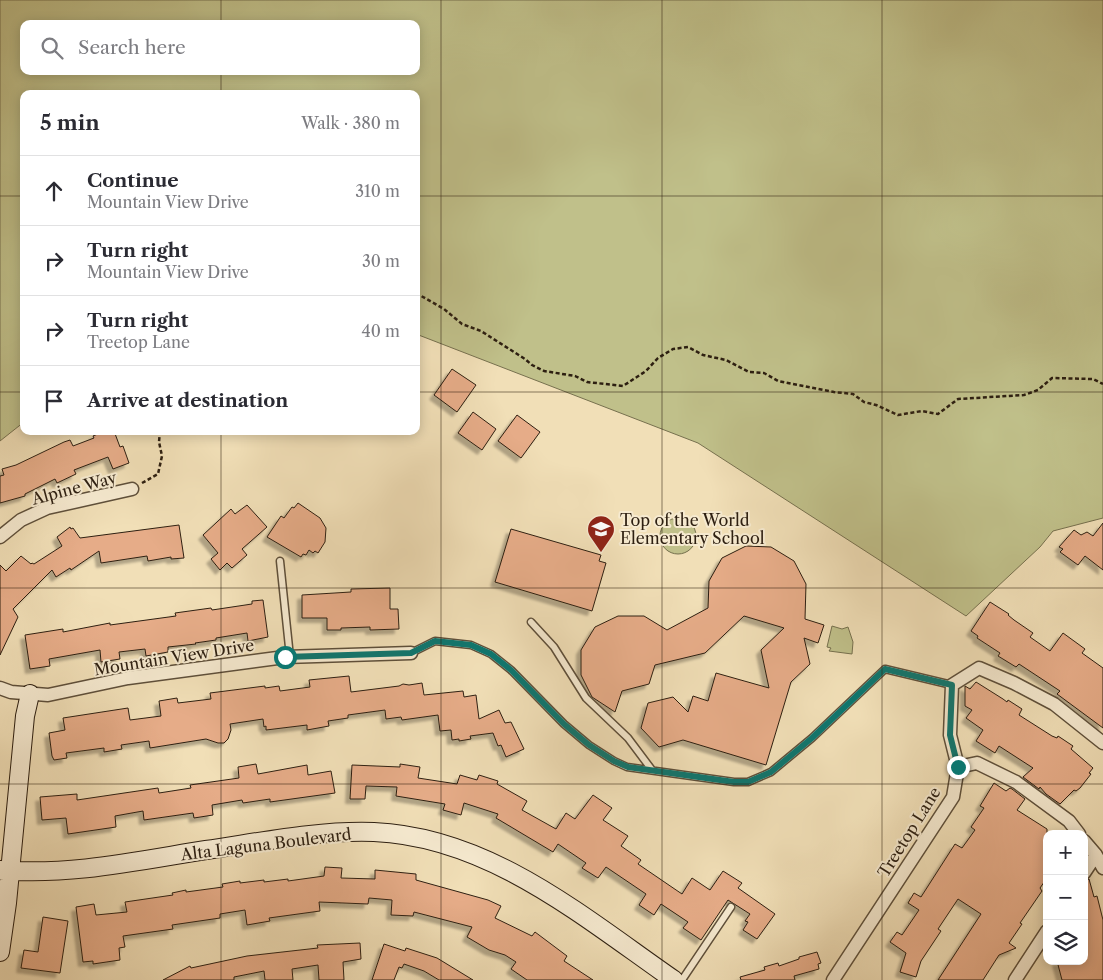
<!DOCTYPE html>
<meta charset="utf-8">
<style>
body{margin:0;font-family:"Libre Caslon Text",serif;background:#f7f7f7;color:#2b2b33}
.controls{position:absolute;right:15px;bottom:15px;display:grid;overflow:hidden;border-radius:10px;box-shadow:0 2px 12px #0003}
.controls button{width:45px;height:45px;display:grid;place-items:center;padding:0;border:0;border-bottom:1px solid #e1e1e2;background:#fff;color:#2b2b33;font:25px sans-serif}
.stop{position:absolute;width:15px;height:15px;margin:-11px;border:4px solid #0f766e;border-radius:50%;background:#fff}
.stop.end{background:#0f766e;border-color:#fff;box-shadow:0 1px 5px #0008}
.list{margin:0;padding:0;list-style:none}
h2{display:flex;justify-content:space-between;align-items:center;height:65px;margin:0;padding:0 20px;font-size:21px}
h2 small{font-size:16px;font-weight:400;color:#7c7c81}
.list li{display:grid;grid-template-columns:32px 1fr auto;gap:15px;align-items:center;box-sizing:border-box;height:70px;padding:0 20px;border-top:1px solid #e1e1e2}
.list b{display:block;font-size:19px;white-space:nowrap}
.list p{margin:0;font-size:16px;white-space:nowrap;color:#7c7c81}
.list em{font-size:16px;font-style:normal;color:#7c7c81}
.icon{flex:none;width:28px;height:28px;fill:none;stroke:currentColor;stroke-width:2;stroke-linecap:round;stroke-linejoin:round}
.map{position:relative;flex:none;width:1103px;height:980px;overflow:hidden}
.search{position:absolute;background:#fff;box-shadow:0 2px 12px #0003;left:20px;top:20px;width:400px;height:55px;display:flex;align-items:center;gap:12px;box-sizing:border-box;padding:0 18px;border-radius:10px;color:#7c7c81;font-size:19px}
.panel{position:absolute;background:#fff;box-shadow:0 2px 12px #0003;left:20px;top:90px;width:400px;height:345px;border-radius:10px}
.map>svg:first-child{display:block}
</style>
<div class="map">
<svg width="1103" height="980" viewBox="0 0 1103 980">
<defs>
<filter id="shadow"><feDropShadow dx="-4.5" dy="4.5" stdDeviation="1" flood-color="#0004"/></filter>
</defs>
<rect width="100%" height="100%" fill="#f1dfb7"/>
<filter id="stains"><feTurbulence type="fractalNoise" baseFrequency=".004" numOctaves="4"/><feColorMatrix values="0 0 0 0 .2 0 0 0 0 .09 0 0 0 0 .02 0 0 0 .5 -.17"/></filter>
<radialGradient id="worn" r=".72"><stop offset=".6" stop-color="#630" stop-opacity="0"/><stop offset="1" stop-color="#630" stop-opacity=".3"/></radialGradient>
<path fill="#c0c08a" stroke="#76704e" fill-rule="evenodd" d="M0 0H1103V518L1053 531 1040 547 966 616 698 443 416 334V94H24V422L0 441ZM24 24H416V71H24Z
M660 536a18 18 0 1 1 36 0a18 18 0 1 1-36 0Z
M832 626 842 629 848 627 853 642 852 654 829 651 831 648 827 647Z"/>
<path fill="#e6ac88" stroke="#2d1f11" filter="url(#shadow)" d="M452 369 476 385 457 412 434 395Z
M473 412 496 429 482 450 458 433Z
M517 415 540 432 521 458 498 441Z
M105 431H114L120 447 123 446 129 463 113 469 108 457 74 470 76 474 57 483 55 479 25 494V496L0 503V476L4 475 2 469 16 465 64 442 70 440 73 446 94 438 93 436Z
M298 503 320 518 326 528 325 542 318 553 315 551 313 553 309 550 306 555 303 554 301 557 267 537 281 516 284 518 292 507 294 508Z
M247 505 267 527 242 549 247 555 232 568 227 563 220 570 211 559 218 553 203 535 231 509 235 514Z
M1103 523V570L1085 556 1078 565 1060 552 1063 549 1059 547 1074 530 1081 535 1087 532 1093 536Z
M179 525 184 558 171 559V557L148 561 147 556 101 563 99 551 71 570 70 568 56 577 52 570 13 609 18 617 0 655V565L6 571 21 556 31 564 32 563 34 564 62 546 57 537 70 527 71 529 73 528 80 538Z
M511 529 601 555 599 561 606 563 592 611 495 582Z
M746 546 771 547 794 561 806 584 805 619 824 625 818 643 804 638 810 664 791 682 766 765 683 740 659 747 641 728 648 703 673 697 688 712 693 696 708 701 716 673 769 688 761 650 784 628 744 616 705 653 655 665 649 684 622 691 615 712 592 697 581 675V650L595 627 618 616H644L667 630 708 608 709 581 722 558Z
M390 588V609H398L399 629 370 630V627L341 628V630H327V618H302V595L351 592V589Z
M263 600 268 637 248 641 247 633 216 638V640L195 643 196 644 168 647V652L146 656 145 649 119 652 120 659 101 662 100 650 49 659 50 666 30 669 25 635 63 629V632L110 623V625L176 616 175 613 211 608 212 610 252 604V601Z
M990 602 1009 614 1008 615 1014 620 1033 633 1030 637 1050 651 1063 633 1085 649 1082 653 1103 668V728L1057 694 1060 691 1019 664 1016 667 998 656 1000 653 977 638 978 636 971 631Z
M349 676 351 692 399 686 403 684 409 685 422 683 424 695 463 691 464 697 476 695 479 719 499 710 505 723 511 722 524 749 506 757 501 745 498 746 493 733 470 736 471 739 459 741V739L452 740 451 730 440 731 438 715 402 720 401 717 386 719 385 710 348 715V718L328 721 329 726 307 730V725L266 730V726L264 727 263 719 230 724 231 730 228 739 224 743H218L206 739 150 748 149 741 121 745 122 749 104 752V748L66 753 67 758 54 760 52 756 49 733 65 730 63 718 128 708 130 720 161 716 159 701 177 698 178 703 211 699 210 693 265 686V688L279 686 280 691 310 687 309 680Z
M976 682 1003 699 1007 702 1008 700 1022 709 1019 715 1052 736 1057 738 1058 736 1073 746 1071 749 1093 768 1089 773 1091 774 1080 788 1076 791 1074 790 1060 804 1046 794 1040 787 1039 789 1023 777 1033 768 999 746 995 753 976 741 983 730 966 718 972 710 965 706V686L970 689Z
M256 764 258 774 307 765 308 775 331 771 335 793 270 802V799L243 803 242 800 212 805 213 815 194 818 193 813 144 820 143 811 115 816 116 827 68 834 66 818 42 820 40 797 77 794V800L158 788 159 793 191 788 190 785 239 778 238 767Z
M400 764 420 767 418 778 457 784 460 775 477 780 479 775 498 781 497 784 527 801 522 810 556 829 566 813 575 819 593 795 612 808 603 820 628 836 621 846 641 860 638 864 682 894 692 878 710 890 723 871 742 883 738 888 775 914 757 939 743 930 748 922 745 921 750 914 728 900 701 940 683 928 688 922 661 904 654 915 639 905 646 894 606 867 598 878 582 868 586 863 558 844 553 852 496 818 498 814 464 803 461 815 443 810 445 804 396 796 397 787 366 786 365 799H350L352 765 400 767Z
M994 783 1006 791 1010 788 1012 789 1025 799 1017 810 1047 829V861L1044 865 1047 866V878L1040 888 1042 891 1020 923 1022 924 1009 943 1016 948 999 955 983 980H938L981 914 958 899 938 929 941 931 921 961 916 977 900 972 906 953 890 942 897 932 902 935 919 910 908 903 914 893 921 897 955 844 962 848 975 830 971 827 984 808 980 806Z
M325 867 342 868 341 878 375 879V870L416 874V880L488 900 501 906 495 918 532 936 535 932 567 956 564 961 593 980H527L511 969 516 962 505 955 489 950 467 937 472 927 414 912 413 916 391 915 392 900 369 898 368 904 319 902 320 911 269 918 270 921 247 925 245 910 220 914V918L172 925 173 929 123 936 125 947 119 948 120 960 93 964V961L83 962 76 907 94 904 96 915 127 912 125 902 173 895 172 893 186 890V892L223 887 222 884 240 881V883L264 880V882L288 879V881L324 876Z
M1089 879 1094 897 1097 896 1103 920V980H1062L1057 961H1084V881Z
M43 917 68 921 60 973 21 968 24 950 38 952Z
M360 943 361 959 343 962 344 980H319L318 965 292 969 293 980H265L264 971 234 977V980H163L190 966 191 968 247 956 318 948 317 945Z
M384 944 405 951 406 948 437 958 473 980H439L424 971 404 964 402 968 399 967 394 980H372Z
M817 952 821 963 818 964 819 969 794 976 795 980H741L740 977 765 970 764 967 778 963 779 966 799 959V957Z"/>
<g fill="none" stroke-linecap="round" stroke-linejoin="round">
<g stroke="#5e4f3a" stroke-width="9">
<path id="lane" d="M280 561 290 657
M531 622 554 647 586 698 628 738 652 770
M411 653 435 641 471 645 491 654 511 670 564 724 589 745 614 761 627 767 734 782H748L771 772 812 738 885 669 952 685
M682 980 731 907"/>
</g>
<g stroke="#5e4f3a" stroke-width="15">
<path id="street" d="M0 537 21 520 47 508 132 489
M0 688 11 692 48 695 128 678 285 657 411 653
M958 767 977 763 1016 782 1069 821 1079 834
M1084 841 1096 855 1103 868
M1084 873 1096 855
M833 980 953 797 958 767 950 735 952 685 979 668 1014 683 1054 704 1103 743
M1015 980 1047 931"/>
</g>
<g stroke="#2d1f11" stroke-width="20">
<path id="secondary" d="M0 870C69 876 137 861 206 850 261 842 318 830 374 832 490 837 583 917 674 980
M0 952 7 903 25 716 30 694"/>
</g>
<path stroke="#2d1f11" stroke-width="2.5" stroke-dasharray="4 2.5" stroke-linecap="butt" d="M416 293 444 309 462 324 481 331 525 359 532 365 544 371 575 376 587 382 623 386 646 371 658 358 673 349 688 347 703 355 726 360 749 372 764 373 778 381 834 392 853 394 864 402 876 405 898 415 922 411 938 414 958 399 1024 395 1038 390 1052 378 1093 379 1103 384
M142 483 158 474 162 456 159 442 160 431"/>
<use href="#lane" stroke="#f6ead0" stroke-width="6"/>
<use href="#street" stroke="#f6ead0" stroke-width="12"/>
<use href="#secondary" stroke="#f6ead0" stroke-width="18"/>
</g>
<g fill="none" stroke-linecap="round" stroke-linejoin="round">
<path stroke="#0f766e" stroke-width="6" d="M285 657 411 653 435 641 471 645 491 654 511 670 564 724 589 745 614 761 628 767 734 782H748L771 772 812 738 885 669 952 685 950 735 958 767"/>
</g>
<path fill="none" stroke="#2d1f11" stroke-width="1" stroke-opacity="0.55" d="M221 0V24M441 0V980M662 0V980M882 0V980M221 71V94M0 196H24M416 196H1103M0 392H24M416 392H1103M221 431V980M0 588H1103M0 784H1103"/>
<defs>
<g id="school-pin" transform="scale(1.4375)"><path d="M0 17L-7.5 6A9.5 9.5 0 1 1 7.5 6Z" fill="#8f2418" stroke="#f6ead0"/><path d="M0-5L7-2L0 1L-7-2ZM-4 1L0 2.5L4 1V4Q0 6-4 4Z" fill="#fff"/></g>
</defs>
<g fill-rule="evenodd">
<use href="#school-pin" x="601" y="529"/>
</g>
<g text-anchor="middle" stroke-width="4" stroke-linejoin="round" paint-order="stroke">
<g font-size="16" fill="#2d1f11" stroke="#f6ead0">
<text transform="translate(74 488) rotate(-15)" y="6">Alpine Way</text>
<text transform="translate(174 657) rotate(-9)" y="6">Mountain View Drive</text>
<text transform="translate(909 832) rotate(-58)" y="6">Treetop Lane</text>
<text transform="translate(266 844) rotate(-7)" y="6">Alta Laguna Boulevard</text>
</g>
<g font-size="16" fill="#2d1f11" stroke="#f6ead0" text-anchor="start">
<text x="620" y="526">Top of the World<tspan x="620" dy="18">Elementary School</tspan></text>
</g>
</g>
<rect width="100%" height="100%" filter="url(#stains)"/>
<rect width="100%" height="100%" fill="url(#worn)"/>
</svg>
<div class="controls">
<button>+</button>
<button>−</button>
<button><svg class="icon" aria-label="layers" viewBox="0 0 24 24"><path d="M12 4l9 5-9 5-9-5zM3 14l9 5 9-5"/></svg></button>
</div>
<div class="stop" style="left:285px;top:657px"></div>
<div class="stop end" style="left:958px;top:767px"></div>
<div class="search"><svg class="icon" aria-label="search" viewBox="0 0 24 24"><circle cx="10" cy="10" r="6"/><path d="M15 15l6 6"/></svg>Search here</div>
<section class="panel">
<h2>5 min<small>Walk · 380 m</small></h2>
<ul class="list">
<li><svg class="icon" aria-label="ahead" viewBox="0 0 24 24"><path d="M12 20V5M6 11l6-6 6 6"/></svg><div><b>Continue</b><p>Mountain View Drive</p></div><em>310 m</em></li>
<li><svg class="icon" aria-label="right" viewBox="0 0 24 24"><path d="M7 20v-9h11M14 6l5 5-5 5"/></svg><div><b>Turn right</b><p>Mountain View Drive</p></div><em>30 m</em></li>
<li><svg class="icon" aria-label="right" viewBox="0 0 24 24"><path d="M7 20v-9h11M14 6l5 5-5 5"/></svg><div><b>Turn right</b><p>Treetop Lane</p></div><em>40 m</em></li>
<li><svg class="icon" aria-label="arrive" viewBox="0 0 24 24"><path d="M6 21V4h12l-3 4 3 4H6"/></svg><div><b>Arrive at destination</b></div></li>
</ul>
</section>
</div>
